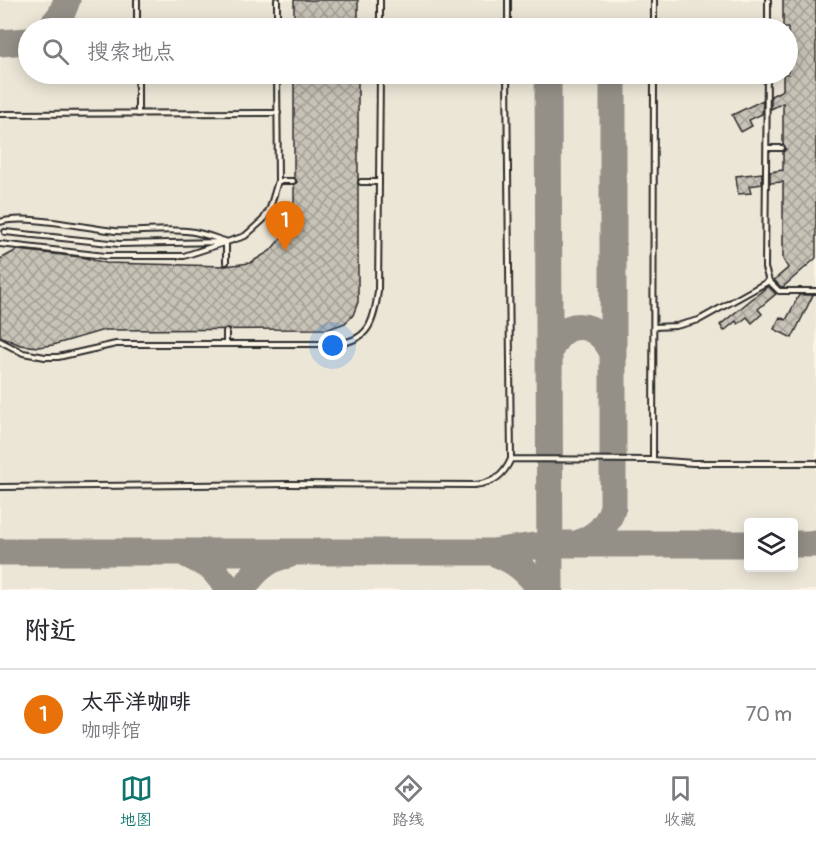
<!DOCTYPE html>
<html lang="zh">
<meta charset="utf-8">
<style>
body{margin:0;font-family:Pangolin,"LXGW WenKai TC",sans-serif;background:#f2f2f3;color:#2b2b33}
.controls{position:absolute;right:18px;bottom:18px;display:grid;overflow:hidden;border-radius:6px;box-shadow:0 3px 15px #0003}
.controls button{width:54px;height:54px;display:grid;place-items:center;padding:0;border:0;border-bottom:2px solid #e1e1e2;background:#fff;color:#2b2b33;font:30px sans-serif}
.you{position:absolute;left:333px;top:346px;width:21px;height:21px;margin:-15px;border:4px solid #fff;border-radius:50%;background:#1a73e8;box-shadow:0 0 0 9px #1a73e833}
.badge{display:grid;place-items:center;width:39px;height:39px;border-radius:50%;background:#0f766e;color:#fff;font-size:20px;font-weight:700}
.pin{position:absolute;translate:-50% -50px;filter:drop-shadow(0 2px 3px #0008)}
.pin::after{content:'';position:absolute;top:32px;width:21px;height:18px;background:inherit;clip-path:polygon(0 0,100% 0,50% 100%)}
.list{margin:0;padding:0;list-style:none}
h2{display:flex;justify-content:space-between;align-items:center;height:78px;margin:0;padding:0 24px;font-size:26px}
h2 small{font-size:20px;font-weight:400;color:#7c7c81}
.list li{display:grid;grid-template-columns:39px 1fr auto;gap:18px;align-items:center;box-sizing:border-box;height:90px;padding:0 24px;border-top:2px solid #e1e1e2}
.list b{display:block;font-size:22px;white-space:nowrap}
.list p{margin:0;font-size:20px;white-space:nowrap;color:#7c7c81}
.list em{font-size:20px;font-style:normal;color:#7c7c81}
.icon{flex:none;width:33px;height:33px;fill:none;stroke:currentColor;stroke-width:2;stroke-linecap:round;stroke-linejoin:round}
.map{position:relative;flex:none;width:816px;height:590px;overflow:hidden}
.search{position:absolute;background:#fff;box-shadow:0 3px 15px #0003;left:18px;right:18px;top:18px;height:66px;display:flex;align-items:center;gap:15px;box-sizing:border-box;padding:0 21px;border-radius:33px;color:#7c7c81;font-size:22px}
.sheet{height:168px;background:#fff}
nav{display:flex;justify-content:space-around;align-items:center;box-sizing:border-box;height:84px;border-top:2px solid #e1e1e2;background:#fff;font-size:16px;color:#7c7c81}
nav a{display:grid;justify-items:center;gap:3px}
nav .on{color:#0f766e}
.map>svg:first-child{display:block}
</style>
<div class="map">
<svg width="816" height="590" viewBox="0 0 816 590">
<defs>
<pattern id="building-cross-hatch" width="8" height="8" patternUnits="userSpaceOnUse" patternTransform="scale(1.5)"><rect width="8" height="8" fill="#c8c3b7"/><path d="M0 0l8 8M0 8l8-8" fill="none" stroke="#a39f95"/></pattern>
</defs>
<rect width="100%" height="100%" fill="#fcf5e5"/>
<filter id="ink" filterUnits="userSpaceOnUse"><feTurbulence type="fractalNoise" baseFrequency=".0167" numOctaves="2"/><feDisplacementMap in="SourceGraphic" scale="12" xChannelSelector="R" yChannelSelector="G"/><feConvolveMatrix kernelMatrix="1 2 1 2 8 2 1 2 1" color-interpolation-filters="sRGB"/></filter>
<g filter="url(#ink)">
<path fill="#ece6d7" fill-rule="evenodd" d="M0 0H816V590H0ZM28 28H788V74H28ZM748 522H794V568H748Z"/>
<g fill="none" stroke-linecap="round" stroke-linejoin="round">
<path stroke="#949088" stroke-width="27" d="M50 28 61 15 67 0
M0 43 28 41
M548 74 550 590
M549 354C560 316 599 319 613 354
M577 544C596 536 608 527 613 506V85L611 74
M794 544H816
M0 552H492L549 544H748
M492 552C514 560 527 570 541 590
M186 554 211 567 230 590
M243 590C252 572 269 558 288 555"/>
</g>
<path fill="url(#building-cross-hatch)" stroke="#2b2b2b" stroke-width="1.5" d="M294 0H358V28H294Z
M783 0H816V258L783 287H781L774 280 788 268 783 259V182L770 183V172L783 170V152L786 149 783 144V103L771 109V96L783 90V74H788V28H783Z
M294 74H358V302L353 315 345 323 329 329 104 330 53 345 38 347 20 345 0 336V259L17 250 81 257 106 263 225 266 250 263 270 251 286 232 294 210V185L297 182 294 177Z
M763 100 762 114 749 120 752 126 741 132 732 115Z
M762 173V184L749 186 751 193 738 194 736 176Z
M768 286 776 294 758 309 762 314 752 323 747 317 738 324 736 321 724 331 720 325Z
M799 295H813L792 338 774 329 780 317 786 320Z"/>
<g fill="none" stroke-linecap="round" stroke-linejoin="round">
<g stroke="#2b2b2b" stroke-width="8">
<path id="service" d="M137 0V28
M277 0V28
M508 0V28
M380 28V0
M654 28V0
M768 28V0
M138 74V114
M767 74 765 268 769 281 779 291H816
M0 114 278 113
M767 148H782
M278 181H293
M361 182H379
M0 222C26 214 86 228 115 231 141 233 169 227 194 232 204 234 215 238 225 241
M5 232 119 244 222 242
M226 242V262
M0 244 105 256H184L245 236 263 220 270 208 278 181 277 74
M654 327 676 326 699 320 769 281
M226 332V344
M0 341 23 353 45 357H58L116 344H333C369 342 374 322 378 291L380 74
M511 459 653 460 693 463H816
M653 460 654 74
M0 487 289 484 474 485C493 483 503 477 511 459L507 74"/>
</g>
<use href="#service" stroke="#fcf5e5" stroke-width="4"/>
</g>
</g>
</svg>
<div class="controls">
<button><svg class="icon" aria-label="layers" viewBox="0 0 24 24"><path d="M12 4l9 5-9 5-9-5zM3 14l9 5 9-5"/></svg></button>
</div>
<div class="you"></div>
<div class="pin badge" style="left:285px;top:251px;background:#e8710a">1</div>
<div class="search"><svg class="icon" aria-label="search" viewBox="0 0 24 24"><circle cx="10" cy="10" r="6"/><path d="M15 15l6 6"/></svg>搜索地点</div>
</div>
<section class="sheet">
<h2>附近<small></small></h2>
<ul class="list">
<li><span class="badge" style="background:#e8710a">1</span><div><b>太平洋咖啡</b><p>咖啡馆</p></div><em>70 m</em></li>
</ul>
</section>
<nav>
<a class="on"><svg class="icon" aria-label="map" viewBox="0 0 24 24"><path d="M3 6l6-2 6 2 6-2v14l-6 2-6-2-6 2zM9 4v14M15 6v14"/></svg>地图</a>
<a><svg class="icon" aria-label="directions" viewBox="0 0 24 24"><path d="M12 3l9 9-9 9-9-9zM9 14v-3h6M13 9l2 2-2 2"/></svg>路线</a>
<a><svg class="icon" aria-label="saved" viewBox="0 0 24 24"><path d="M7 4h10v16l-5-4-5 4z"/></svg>收藏</a>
</nav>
